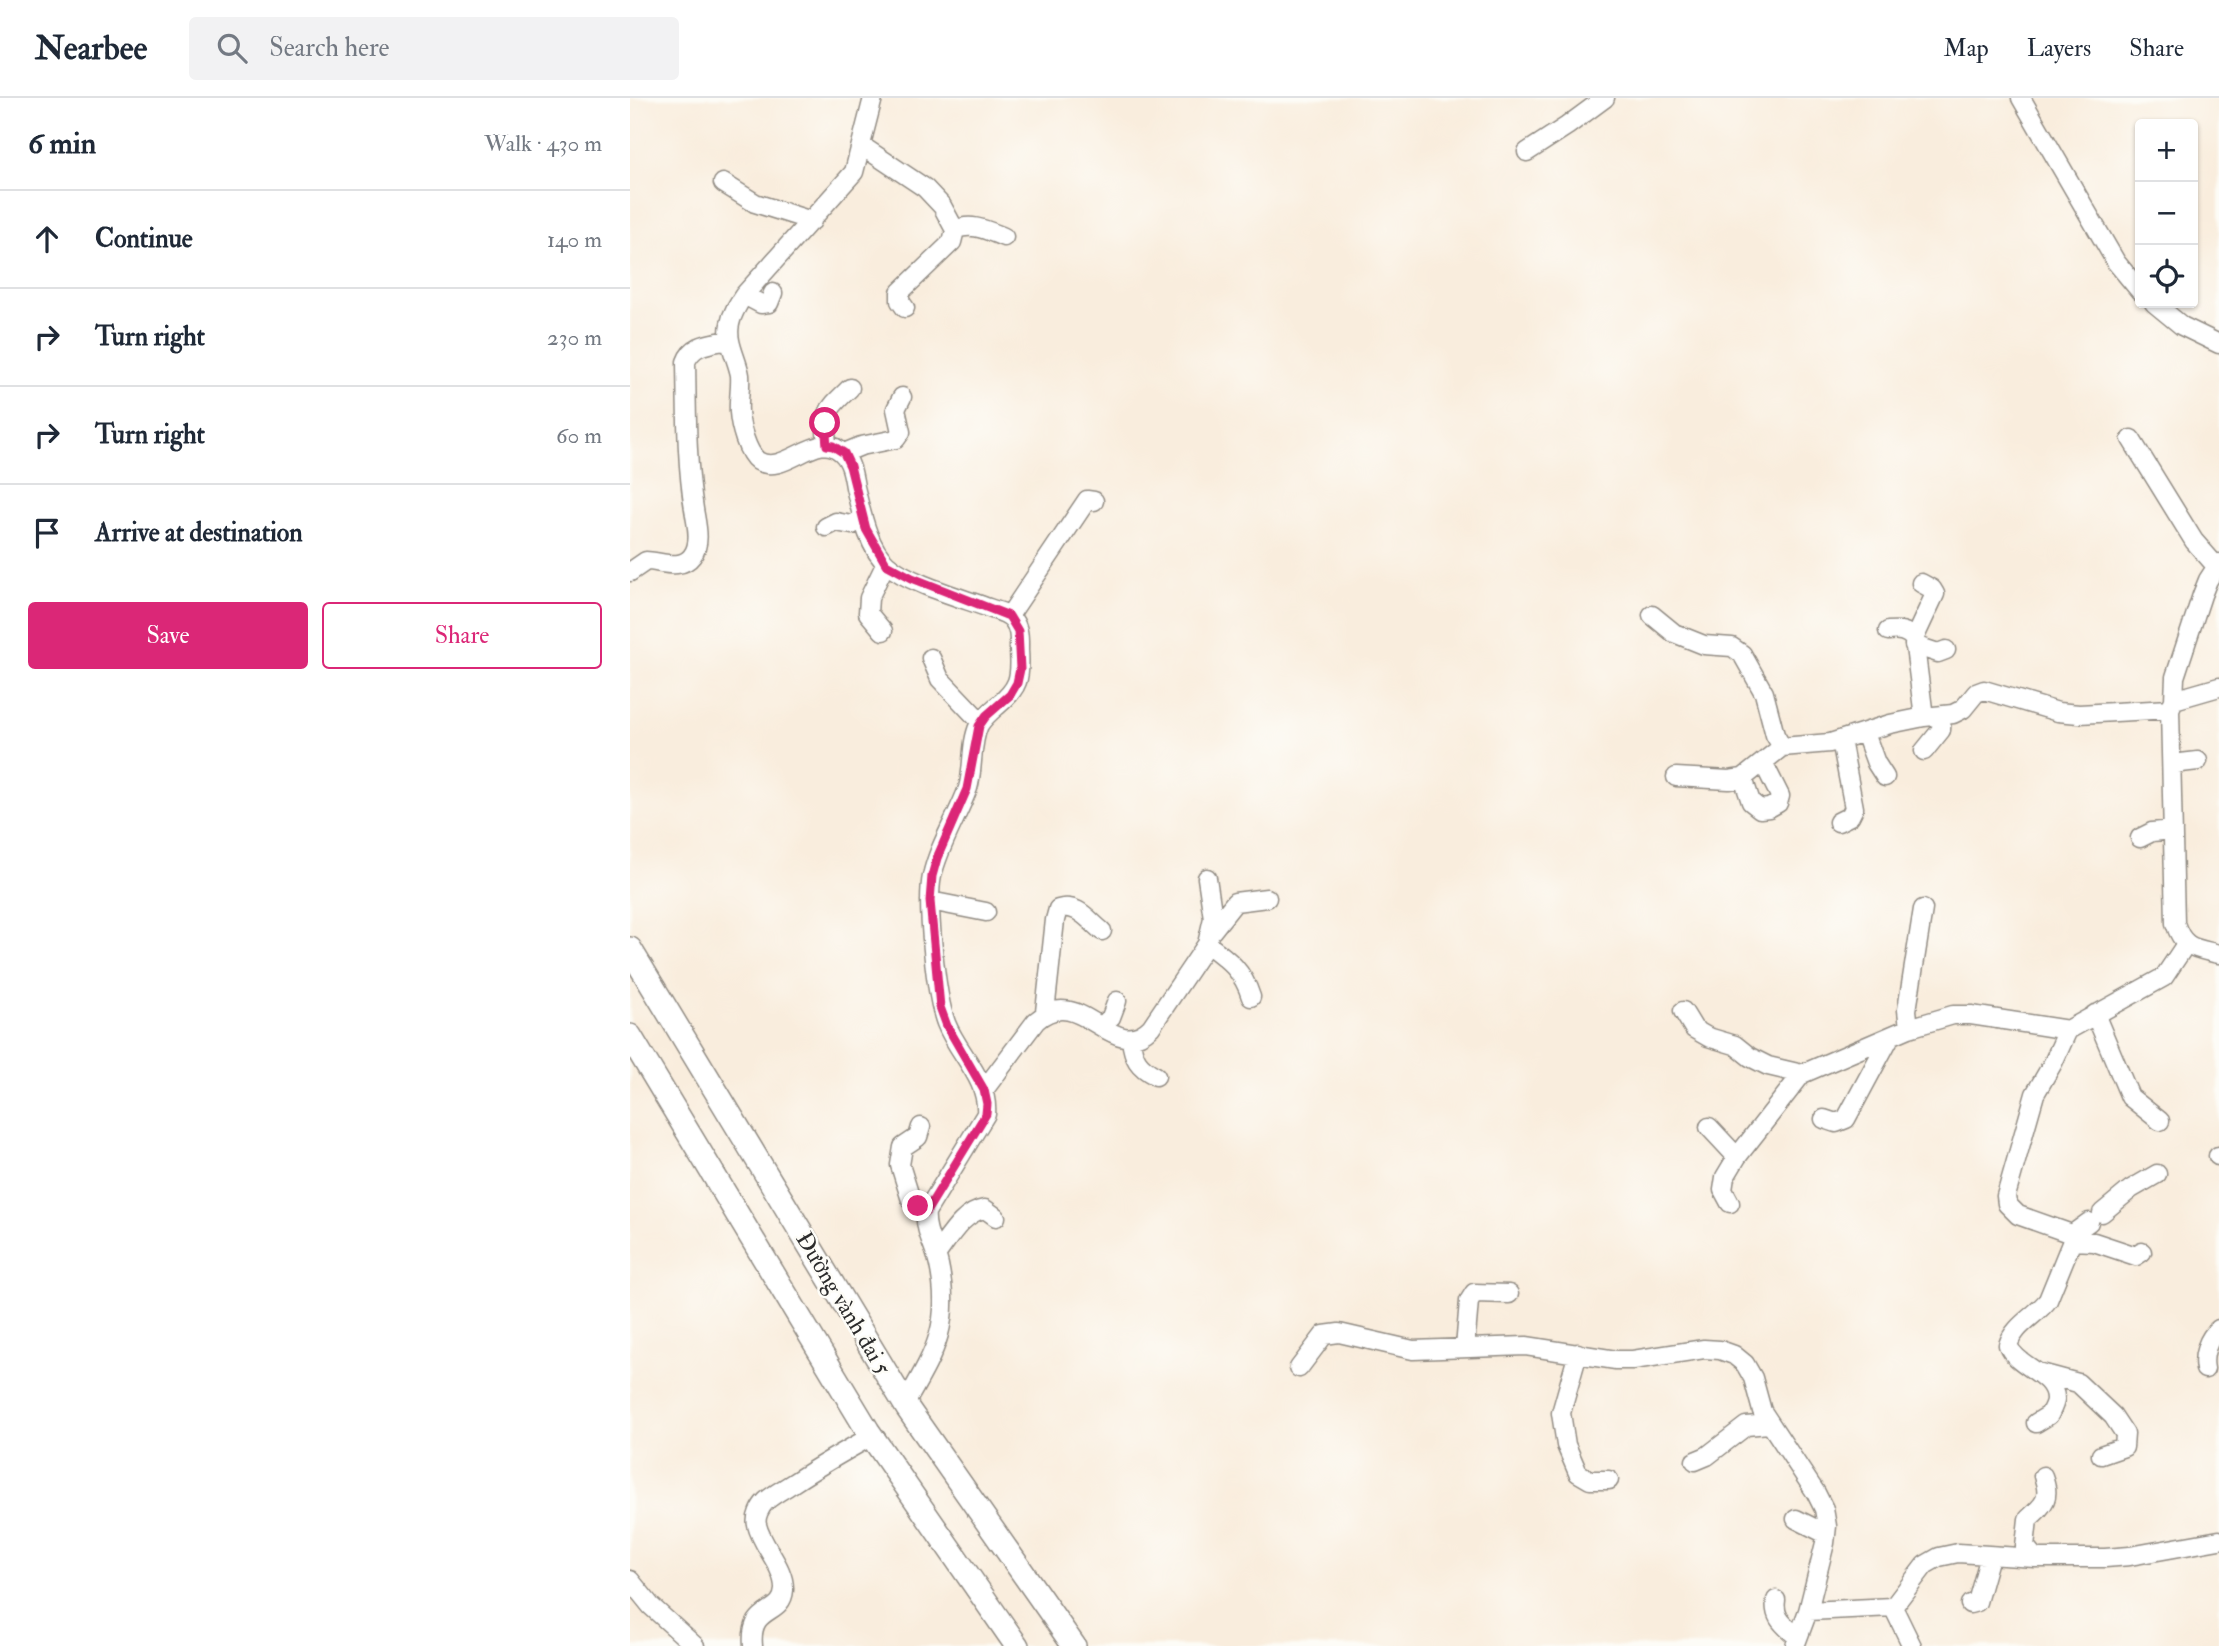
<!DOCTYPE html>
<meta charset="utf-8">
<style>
body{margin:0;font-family:"IM FELL Double Pica",serif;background:#f2f2f3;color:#1f2937}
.controls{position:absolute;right:21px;top:21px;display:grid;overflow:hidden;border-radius:7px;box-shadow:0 2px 5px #0004}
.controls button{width:63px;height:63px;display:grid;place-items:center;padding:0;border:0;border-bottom:2px solid #e0e1e3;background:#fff;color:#1f2937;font:35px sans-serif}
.stop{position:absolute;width:21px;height:21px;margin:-16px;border:5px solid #db2777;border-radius:50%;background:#fff}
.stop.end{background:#db2777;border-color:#fff;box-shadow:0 2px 7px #0008}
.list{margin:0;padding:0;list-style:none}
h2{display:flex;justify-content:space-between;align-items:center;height:91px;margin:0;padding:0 28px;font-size:30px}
h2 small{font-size:23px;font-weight:400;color:#747a83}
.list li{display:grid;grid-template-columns:46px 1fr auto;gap:21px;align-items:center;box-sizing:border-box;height:98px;padding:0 28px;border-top:2px solid #e0e1e3}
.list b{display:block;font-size:26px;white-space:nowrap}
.list em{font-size:23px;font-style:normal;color:#747a83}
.actions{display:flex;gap:14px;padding:21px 28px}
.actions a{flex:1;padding:16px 0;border:2px solid #db2777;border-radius:7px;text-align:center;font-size:24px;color:#db2777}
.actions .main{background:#db2777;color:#fff}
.icon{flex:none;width:38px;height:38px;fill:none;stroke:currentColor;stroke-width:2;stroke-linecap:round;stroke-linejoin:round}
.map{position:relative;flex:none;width:1589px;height:1548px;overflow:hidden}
header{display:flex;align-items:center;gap:42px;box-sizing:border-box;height:98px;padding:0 35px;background:#fff;border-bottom:2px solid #e0e1e3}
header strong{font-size:33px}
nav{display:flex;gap:38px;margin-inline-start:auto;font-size:24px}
.search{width:490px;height:63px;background:#f2f2f3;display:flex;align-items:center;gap:18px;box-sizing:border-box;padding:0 24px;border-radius:7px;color:#747a83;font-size:26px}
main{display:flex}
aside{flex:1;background:#fff}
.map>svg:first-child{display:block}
</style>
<header>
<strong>Nearbee</strong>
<div class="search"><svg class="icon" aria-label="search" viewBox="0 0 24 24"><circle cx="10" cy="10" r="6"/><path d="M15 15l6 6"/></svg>Search here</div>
<nav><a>Map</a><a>Layers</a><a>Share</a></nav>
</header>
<main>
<aside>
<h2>6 min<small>Walk · 430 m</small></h2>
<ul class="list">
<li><svg class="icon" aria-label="ahead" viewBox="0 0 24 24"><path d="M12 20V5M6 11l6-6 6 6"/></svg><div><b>Continue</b></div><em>140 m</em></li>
<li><svg class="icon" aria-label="right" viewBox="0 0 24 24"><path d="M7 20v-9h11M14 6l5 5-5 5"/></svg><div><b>Turn right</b></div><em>230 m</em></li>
<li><svg class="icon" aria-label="right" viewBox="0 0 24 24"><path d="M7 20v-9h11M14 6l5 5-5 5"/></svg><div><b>Turn right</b></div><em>60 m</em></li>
<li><svg class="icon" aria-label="arrive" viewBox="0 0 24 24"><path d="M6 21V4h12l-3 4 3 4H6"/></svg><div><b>Arrive at destination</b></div></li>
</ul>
<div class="actions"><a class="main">Save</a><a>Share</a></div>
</aside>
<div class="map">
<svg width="1589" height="1548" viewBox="0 0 1589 1548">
<rect width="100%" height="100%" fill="#fdfcf7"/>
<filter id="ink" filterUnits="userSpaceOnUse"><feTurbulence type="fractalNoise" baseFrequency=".0143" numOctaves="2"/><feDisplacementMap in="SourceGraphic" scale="14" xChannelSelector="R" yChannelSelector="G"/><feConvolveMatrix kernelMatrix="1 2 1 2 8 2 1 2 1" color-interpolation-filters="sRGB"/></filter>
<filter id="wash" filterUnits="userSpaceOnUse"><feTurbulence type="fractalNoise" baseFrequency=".00686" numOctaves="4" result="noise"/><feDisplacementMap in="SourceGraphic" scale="28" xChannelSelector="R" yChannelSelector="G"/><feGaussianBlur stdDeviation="1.57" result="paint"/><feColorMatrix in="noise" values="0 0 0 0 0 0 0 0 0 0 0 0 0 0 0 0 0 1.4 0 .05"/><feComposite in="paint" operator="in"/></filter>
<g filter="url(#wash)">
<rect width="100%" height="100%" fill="#f9eddd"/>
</g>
<g filter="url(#ink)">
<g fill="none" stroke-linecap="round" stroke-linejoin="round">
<g stroke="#928c84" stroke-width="21">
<path id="minor" d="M243 0 224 74 114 197C108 206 102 215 100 226 96 244 107 260 110 277 111 290 108 302 109 314 110 328 117 355 128 363 155 379 188 329 212 355 221 363 223 377 225 389 231 413 238 450 257 466 278 485 332 500 359 510 367 513 378 515 383 522 390 531 389 542 389 552 391 580 389 590 367 608 360 614 354 619 349 627 340 646 344 670 338 690 327 720 309 747 302 778 296 806 306 899 316 925 328 956 359 981 356 1016L296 1114C294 1133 305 1148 309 1167 322 1228 304 1255 275 1306
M1391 0 1486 164 1510 193
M232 48 295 90 312 108 325 132 322 144 270 194V203L275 210
M897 54 937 28 975 0
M93 85 125 105 182 123
M325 132C342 124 358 133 374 139
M114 197 131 206 139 205 143 195
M1524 205 1552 228 1589 246
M1501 341 1564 443 1586 468
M197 347C194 313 196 313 220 290
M214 355 231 348 266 341 271 334 266 311 272 299
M196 429 206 424 222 427 232 420
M1589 465 1578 482 1572 497 1545 579 1544 602 1540 611 1545 825C1553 851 1565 850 1589 856
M0 474 16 463C30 463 51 473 62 458 72 445 66 425 64 411 56 362 57 313 56 264 63 245 81 246 99 242
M1291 485 1302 491 1305 496 1284 541 1294 619
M1022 517 1044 535 1074 547 1102 549 1112 556 1134 595 1145 637 1152 649
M379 518 457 402 464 403
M253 533 238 515 239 500 256 465
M1258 533C1269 532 1276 532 1284 541
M1284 547 1308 555 1316 552
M301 560 310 581 351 624
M1544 602 1589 589
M1235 635 1246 665 1255 679
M1294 653 1311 632 1312 617
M1542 666 1568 663
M1046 679 1099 682 1113 680 1152 649 1200 645 1260 626 1294 619 1323 616 1333 611 1346 595 1354 592 1428 614 1449 616 1540 611
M1113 680 1121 704 1130 711 1139 710 1148 705 1150 698 1133 664
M1208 724 1220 718 1224 710 1211 642
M1510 740 1522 734 1543 732
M300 803 356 814
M582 833 605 804 637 800
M577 846C599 862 613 873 621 899
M1053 913 1064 931 1078 939 1105 947 1120 959 1138 968 1172 976 1279 930 1323 917H1341L1438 932
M415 914 425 822 428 811C448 805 458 822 472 833
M1465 916 1500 999 1530 1023
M472 928 481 919 487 903
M1279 930 1277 912 1293 811
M501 941C503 960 508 969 526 978
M354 992 406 923C451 883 483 968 521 929L577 846 583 820 577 780
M1194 1021 1206 1025 1216 1021 1260 939
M291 1029 288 1039 273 1049 270 1067 281 1102 296 1114
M1079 1029 1107 1059
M1588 1058H1589
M1100 1105 1093 1092 1095 1079 1107 1059 1172 976
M1472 1115 1501 1091 1527 1076
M1441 1137 1459 1124
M1442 1143 1464 1144 1506 1158 1512 1154
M306 1157C319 1140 333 1114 355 1111L366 1119
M835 1250 839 1203 844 1195 879 1196
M948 1255 931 1315 936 1347 948 1375 960 1382H979
M669 1270 694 1237 709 1235 783 1252 896 1248 986 1262H1003L1074 1251 1090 1252 1104 1257 1115 1266 1123 1280 1132 1313 1186 1395 1194 1411 1197 1428 1195 1445 1178 1513 1165 1548
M1575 1271C1572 1257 1578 1240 1589 1231
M1407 1274 1448 1285 1483 1318 1495 1336 1494 1349 1471 1357
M1406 1325 1419 1317C1421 1313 1425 1306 1425 1301 1425 1275 1386 1269 1378 1247 1384 1227 1406 1218 1418 1202L1442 1143 1441 1137 1436 1134 1388 1117 1377 1106 1376 1098 1405 996 1423 965 1438 932 1534 879 1556 846
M1065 1363 1077 1358 1116 1328 1139 1326
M1166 1421 1196 1436
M1405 1460 1395 1448 1398 1421C1415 1406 1421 1400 1413 1378
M0 1482 21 1508 65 1548
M1146 1502C1143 1521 1155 1527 1168 1540
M1340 1506 1347 1504 1360 1458
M1263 1509 1282 1548
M1178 1513 1263 1509 1295 1467 1309 1459 1328 1455 1405 1460H1475L1500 1458 1589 1442
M123 1548C119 1506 152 1519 154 1492 155 1469 132 1449 127 1427 125 1419 130 1409 136 1403 144 1396 154 1391 163 1385 189 1368 215 1353 242 1338"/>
</g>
<g stroke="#928c84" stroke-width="26">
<path id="major" d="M0 851 278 1311 444 1548
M0 938 238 1333 387 1548"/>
</g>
<use href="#minor" stroke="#fff" stroke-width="18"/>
<use href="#major" stroke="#fff" stroke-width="23"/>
</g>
</g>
<g fill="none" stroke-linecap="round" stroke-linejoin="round" filter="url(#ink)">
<path stroke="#db2777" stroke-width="9" d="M195 325 197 347 203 348 214 355 220 368 236 431 256 466 282 480 379 518 388 533 390 571 387 585 380 597 356 618 349 628 337 691 307 760 302 778 300 803 310 909 317 928 354 992 357 1006 356 1016 296 1114 288 1108"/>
</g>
<g text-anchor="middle" stroke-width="5" stroke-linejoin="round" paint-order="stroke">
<g font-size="23" fill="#2b2b2b" stroke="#fdfcf7">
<text transform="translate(214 1205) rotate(59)" y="8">Đường vành đai 5</text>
</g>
</g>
</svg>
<div class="controls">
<button>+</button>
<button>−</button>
<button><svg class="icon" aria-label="locate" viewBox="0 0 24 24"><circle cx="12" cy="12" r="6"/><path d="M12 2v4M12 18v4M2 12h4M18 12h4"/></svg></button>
</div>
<div class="stop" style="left:195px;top:325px"></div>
<div class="stop end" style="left:288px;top:1108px"></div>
</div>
</main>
